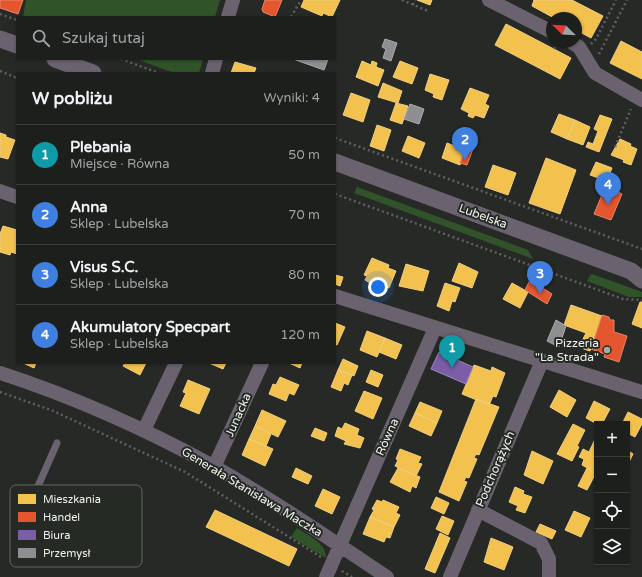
<!DOCTYPE html>
<html lang="pl">
<meta charset="utf-8">
<style>
body{margin:0;font-family:"Varela Round",sans-serif;background:#2a2c29;color:#f1f3f6}
.controls{position:absolute;right:12px;bottom:12px;display:grid;overflow:hidden;border-radius:0px;box-shadow:0 1px 3px #0004}
.controls button{width:36px;height:36px;display:grid;place-items:center;padding:0;border:0;border-bottom:1px solid #3b3d3b;background:#1d1f1c;color:#f1f3f6;font:20px sans-serif}
.compass{position:absolute;left:546px;top:12px;width:36px;height:36px;border-radius:50%;background:#1d1f1c;box-shadow:0 1px 3px #0004;rotate:294deg}
.you{position:absolute;left:378px;top:287px;width:14px;height:14px;margin:-10px;border:3px solid #fff;border-radius:50%;background:#1a73e8;box-shadow:0 0 0 6px #1a73e833}
.badge{display:grid;place-items:center;width:26px;height:26px;border-radius:50%;background:#a8aba7;color:#fff;font-size:13px;font-weight:700}
.pin{position:absolute;translate:-50% -33px;filter:drop-shadow(0 1px 2px #0008)}
.pin::after{content:'';position:absolute;top:21px;width:14px;height:12px;background:inherit;clip-path:polygon(0 0,100% 0,50% 100%)}
.list{margin:0;padding:0;list-style:none}
h2{display:flex;justify-content:space-between;align-items:center;height:52px;margin:0;padding:0 16px;font-size:17px}
h2 small{font-size:13px;font-weight:400;color:#a0a2a3}
.list li{display:grid;grid-template-columns:26px 1fr auto;gap:12px;align-items:center;box-sizing:border-box;height:60px;padding:0 16px;border-top:1px solid #3b3d3b}
.list b{display:block;font-size:15px;white-space:nowrap}
.list p{margin:0;font-size:13px;white-space:nowrap;color:#a0a2a3}
.list em{font-size:13px;font-style:normal;color:#a0a2a3}
.icon{flex:none;width:22px;height:22px;fill:none;stroke:currentColor;stroke-width:2;stroke-linecap:round;stroke-linejoin:round}
.map{position:relative;flex:none;width:642px;height:577px;overflow:hidden}
.search{position:absolute;background:#1d1f1c;box-shadow:0 1px 3px #0004;left:16px;top:16px;width:320px;height:44px;display:flex;align-items:center;gap:10px;box-sizing:border-box;padding:0 14px;border-radius:0px;color:#a0a2a3;font-size:15px}
.panel{position:absolute;background:#1d1f1c;box-shadow:0 1px 3px #0004;left:16px;top:72px;width:320px;height:292px;border-radius:0px}
.map>svg:first-child{display:block}
</style>
<div class="map">
<svg width="642" height="577" viewBox="0 0 642 577">
<rect width="100%" height="100%" fill="#272926"/>
<path fill="#305329" d="M26 0H220L215 17H23Z
M136 59H203L199 73H174Z
M357 187 528 250 533 259 354 193Z
M592 274 642 292V297H629L587 281 590 275Z
M297 528C307 535 327 543 326 558L291 537Z"/>
<path fill="#f2c14e" stroke="#f1cf7e" d="M304 0H340L332 17 323 13 322 16 301 7Z
M417 0H432L430 5Z
M534 0H572L603 16 591 38 576 30V18H554L532 6Z
M506 24 571 58 560 79 495 45Z
M621 41 642 52V79L610 63Z
M362 61 371 65 372 61 377 63 376 67 384 70 378 86 356 77Z
M400 61 418 68 412 84 393 77Z
M235 62 256 68 254 73H231Z
M430 74 449 80 442 100 433 97 434 94 425 90Z
M383 83 402 91 398 103 378 97Z
M470 88 489 95 485 104 489 106 484 118 475 115 473 118 468 116 469 113 461 109Z
M351 93 370 100 363 122 343 115Z
M396 103 408 106 402 124 390 120Z
M559 114 575 120 567 139 551 132Z
M600 115 612 119 599 152 586 147 588 142 593 144 598 131 594 129Z
M575 120 590 127 583 145 567 139Z
M377 125 391 130 384 151 370 146Z
M0 133 6 135V137L15 140 8 159 0 157Z
M408 136 425 143 419 158 402 151Z
M620 139 631 144 630 146 637 149 631 165 623 162 624 160 611 155Z
M447 143 465 150 460 165 442 158Z
M546 158 576 170 560 214 529 203Z
M596 162 612 168 607 181 590 175Z
M493 165 516 173 508 195 485 187Z
M3 226 17 230V254L11 252 10 255 0 252V234Z
M372 258 389 265 388 268 396 271 389 288 382 285 380 289 365 280 367 276 364 275Z
M459 263 478 272 472 288 452 281Z
M406 264 429 271 423 291 399 286Z
M335 275 343 277 340 286 335 284Z
M445 283 460 288 455 302 452 301 449 311 437 306Z
M512 283 528 292 520 308 503 299Z
M640 302H642V328L632 324Z
M571 305 602 316 590 351 581 348 582 346 580 345 586 333 564 325Z
M335 323 345 327 337 345 335 344Z
M367 331 385 338 377 357 360 350Z
M385 338 402 345 396 359 379 352Z
M343 359 358 366 354 376 338 370Z
M23 363H36L34 368Z
M125 363H146L140 375 123 366Z
M209 363H226L223 369Z
M289 363H302L300 368Z
M474 365 491 371 492 367 505 373 496 397 493 396 489 405 462 394Z
M338 370 352 375 348 385 344 383 341 391 331 387Z
M371 370 383 375 378 387 366 382Z
M280 377 299 385 294 395 289 393 286 401 269 394 273 384 276 385Z
M188 380 210 389 199 414 180 406 186 393 183 392Z
M559 390 576 400 567 417 550 407Z
M364 391 382 398 373 419 355 411Z
M476 399 499 407 479 455 476 454 474 458 477 459 469 478 466 477 464 481 467 482 459 501 439 492Z
M594 401 610 409 602 424H597L586 418Z
M420 402 442 411 437 423 415 413Z
M262 410 286 421 278 437 255 426Z
M628 412 642 419V424L635 437 627 433V424H622Z
M415 413 437 423 431 436 409 426Z
M345 423 359 429 357 435 364 438 360 448 344 444 346 441 335 436 338 427 342 429Z
M573 424 585 430 577 446 579 447 572 461 557 454Z
M255 426 271 434 266 446 249 439Z
M315 428 327 433 324 441 311 436Z
M596 437 597 463 593 471 582 465 584 459 579 457 583 449 589 452Z
M249 439 273 449 265 466 242 455Z
M400 449 421 457 418 463 422 464 416 476 395 466 398 460 396 459Z
M627 450 633 454 627 466Z
M532 451 553 461 543 484 524 475Z
M296 468 312 476 308 484 292 477Z
M398 468 420 477 416 488 412 486 410 492 390 482Z
M587 468 596 473 587 490 578 486Z
M515 487 524 491 523 494 532 497 525 513 516 510 518 506 509 502Z
M323 489 340 497 332 514 315 506Z
M436 497 449 503 444 514 431 508Z
M377 500 382 502 383 500 399 507 396 513 400 515 394 527 370 517 374 510 372 509Z
M215 510 297 549 289 566 206 527Z
M574 511 590 518 581 537 565 530Z
M442 516 454 521 448 535 436 529Z
M370 517 394 527 390 538 386 537 384 542 363 534Z
M540 524 556 531 552 539 536 532Z
M440 533 450 538 435 573 425 569Z
M491 538 513 547 504 570 484 562Z"/>
<path fill="#e4572e" stroke="#e78567" d="M0 0H23L18 14 0 8Z
M265 0H282L275 17 263 12 262 9Z
M467 147 473 149 467 165 460 163Z
M612 189 622 194 611 220 594 214 604 190 610 193Z
M530 280 552 294 547 304 525 290Z
M602 315 609 317 610 320H614V332L627 336 619 362 604 357 605 354 591 349Z"/>
<path fill="#7b5ea7" stroke="#9e8abc" d="M439 352 473 367 466 384 431 369Z"/>
<path fill="#8d8d92" stroke="#aaabad" d="M385 39 397 43 391 61 383 58 386 49 382 47Z
M293 59H328L324 70Z
M410 104 424 109 419 124 404 119Z
M556 320 566 326 559 347 547 341Z"/>
<g fill="none" stroke-linecap="round" stroke-linejoin="round">
<path stroke="#615e63" stroke-width="2.5" stroke-dasharray="2 3" stroke-linecap="butt" d="M402 0 428 11
M413 5 415 0
M0 14 17 20
M291 17 301 0
M591 44 596 39 616 0
M554 49 557 44
M599 54 627 0
M121 59 159 73
M0 71 17 78
M335 138 642 249
M615 147 631 109
M335 194 623 299 642 300
M0 392 51 410 185 472 321 557
M342 571 352 577"/>
<path stroke="#6a636f" stroke-width="7" d="M20 527 57 443"/>
<path stroke="#6a636f" stroke-width="14" d="M489 0 552 32
M228 17 233 0
M571 42 579 47 595 73 642 100
M212 73 216 59
M0 191 17 197
M335 296 642 392
M0 373C74 397 145 429 213 466 273 500 330 539 387 577
M144 430 176 363
M214 467 262 363
M478 510 541 543 549 559V577
M326 577 435 328
M450 577 542 361"/>
<path stroke="#6a636f" stroke-width="17" d="M0 39 17 45
M55 59 93 73
M335 162 631 271 642 280"/>
</g>
<circle fill="#a8aba7" stroke="#262a25" stroke-width="1.5" cx="607" cy="350" r="4"/>
<g text-anchor="middle" stroke-width="4" stroke-linejoin="round" paint-order="stroke">
<g font-size="12" fill="#eef1ed" stroke="#262a25">
<text transform="translate(483 216) rotate(20)" y="4">Lubelska</text>
<text transform="translate(238 415) rotate(-66)" y="4">Junacka</text>
<text transform="translate(387 437) rotate(-66)" y="4">Równa</text>
<text transform="translate(495 469) rotate(-67)" y="4">Podchorążych</text>
<text transform="translate(252 492) rotate(31)" y="4">Generała Stanisława Maczka</text>
</g>
<g font-size="12" fill="#eef1ed" stroke="#262a25" text-anchor="end">
<text x="599" y="347">Pizzeria<tspan x="599" dy="14">"La Strada"</tspan></text>
</g>
</g>
<rect x="10" y="485" width="132" height="82" rx="6" fill="#262a25" stroke="#626661" stroke-width="1"/>
<rect x="18" y="494" width="18" height="10" fill="#f2c14e"/>
<rect x="18" y="512" width="18" height="10" fill="#e4572e"/>
<rect x="18" y="530" width="18" height="10" fill="#7b5ea7"/>
<rect x="18" y="548" width="18" height="10" fill="#8d8d92"/>
<g font-size="11" fill="#eef1ed">
<text x="43" y="503">Mieszkania</text>
<text x="43" y="521">Handel</text>
<text x="43" y="539">Biura</text>
<text x="43" y="557">Przemysł</text>
</g>
</svg>
<div class="controls">
<button>+</button>
<button>−</button>
<button><svg class="icon" aria-label="locate" viewBox="0 0 24 24"><circle cx="12" cy="12" r="6"/><path d="M12 2v4M12 18v4M2 12h4M18 12h4"/></svg></button>
<button><svg class="icon" aria-label="layers" viewBox="0 0 24 24"><path d="M12 4l9 5-9 5-9-5zM3 14l9 5 9-5"/></svg></button>
</div>
<svg class="compass" viewBox="-18 -18 36 36"><path d="M0-13l5 13h-10z" fill="#e53935"/><path d="M0 13l5-13h-10z" fill="#a0a2a3"/></svg>
<div class="you"></div>
<div class="pin badge" style="left:452px;top:368px;background:#0f9aa8">1</div>
<div class="pin badge" style="left:465px;top:160px;background:#3f7fe0">2</div>
<div class="pin badge" style="left:540px;top:294px;background:#3f7fe0">3</div>
<div class="pin badge" style="left:608px;top:205px;background:#3f7fe0">4</div>
<div class="search"><svg class="icon" aria-label="search" viewBox="0 0 24 24"><circle cx="10" cy="10" r="6"/><path d="M15 15l6 6"/></svg>Szukaj tutaj</div>
<section class="panel">
<h2>W pobliżu<small>Wyniki: 4</small></h2>
<ul class="list">
<li><span class="badge" style="background:#0f9aa8">1</span><div><b>Plebania</b><p>Miejsce · Równa</p></div><em>50 m</em></li>
<li><span class="badge" style="background:#3f7fe0">2</span><div><b>Anna</b><p>Sklep · Lubelska</p></div><em>70 m</em></li>
<li><span class="badge" style="background:#3f7fe0">3</span><div><b>Visus S.C.</b><p>Sklep · Lubelska</p></div><em>80 m</em></li>
<li><span class="badge" style="background:#3f7fe0">4</span><div><b>Akumulatory Specpart</b><p>Sklep · Lubelska</p></div><em>120 m</em></li>
</ul>
</section>
</div>
